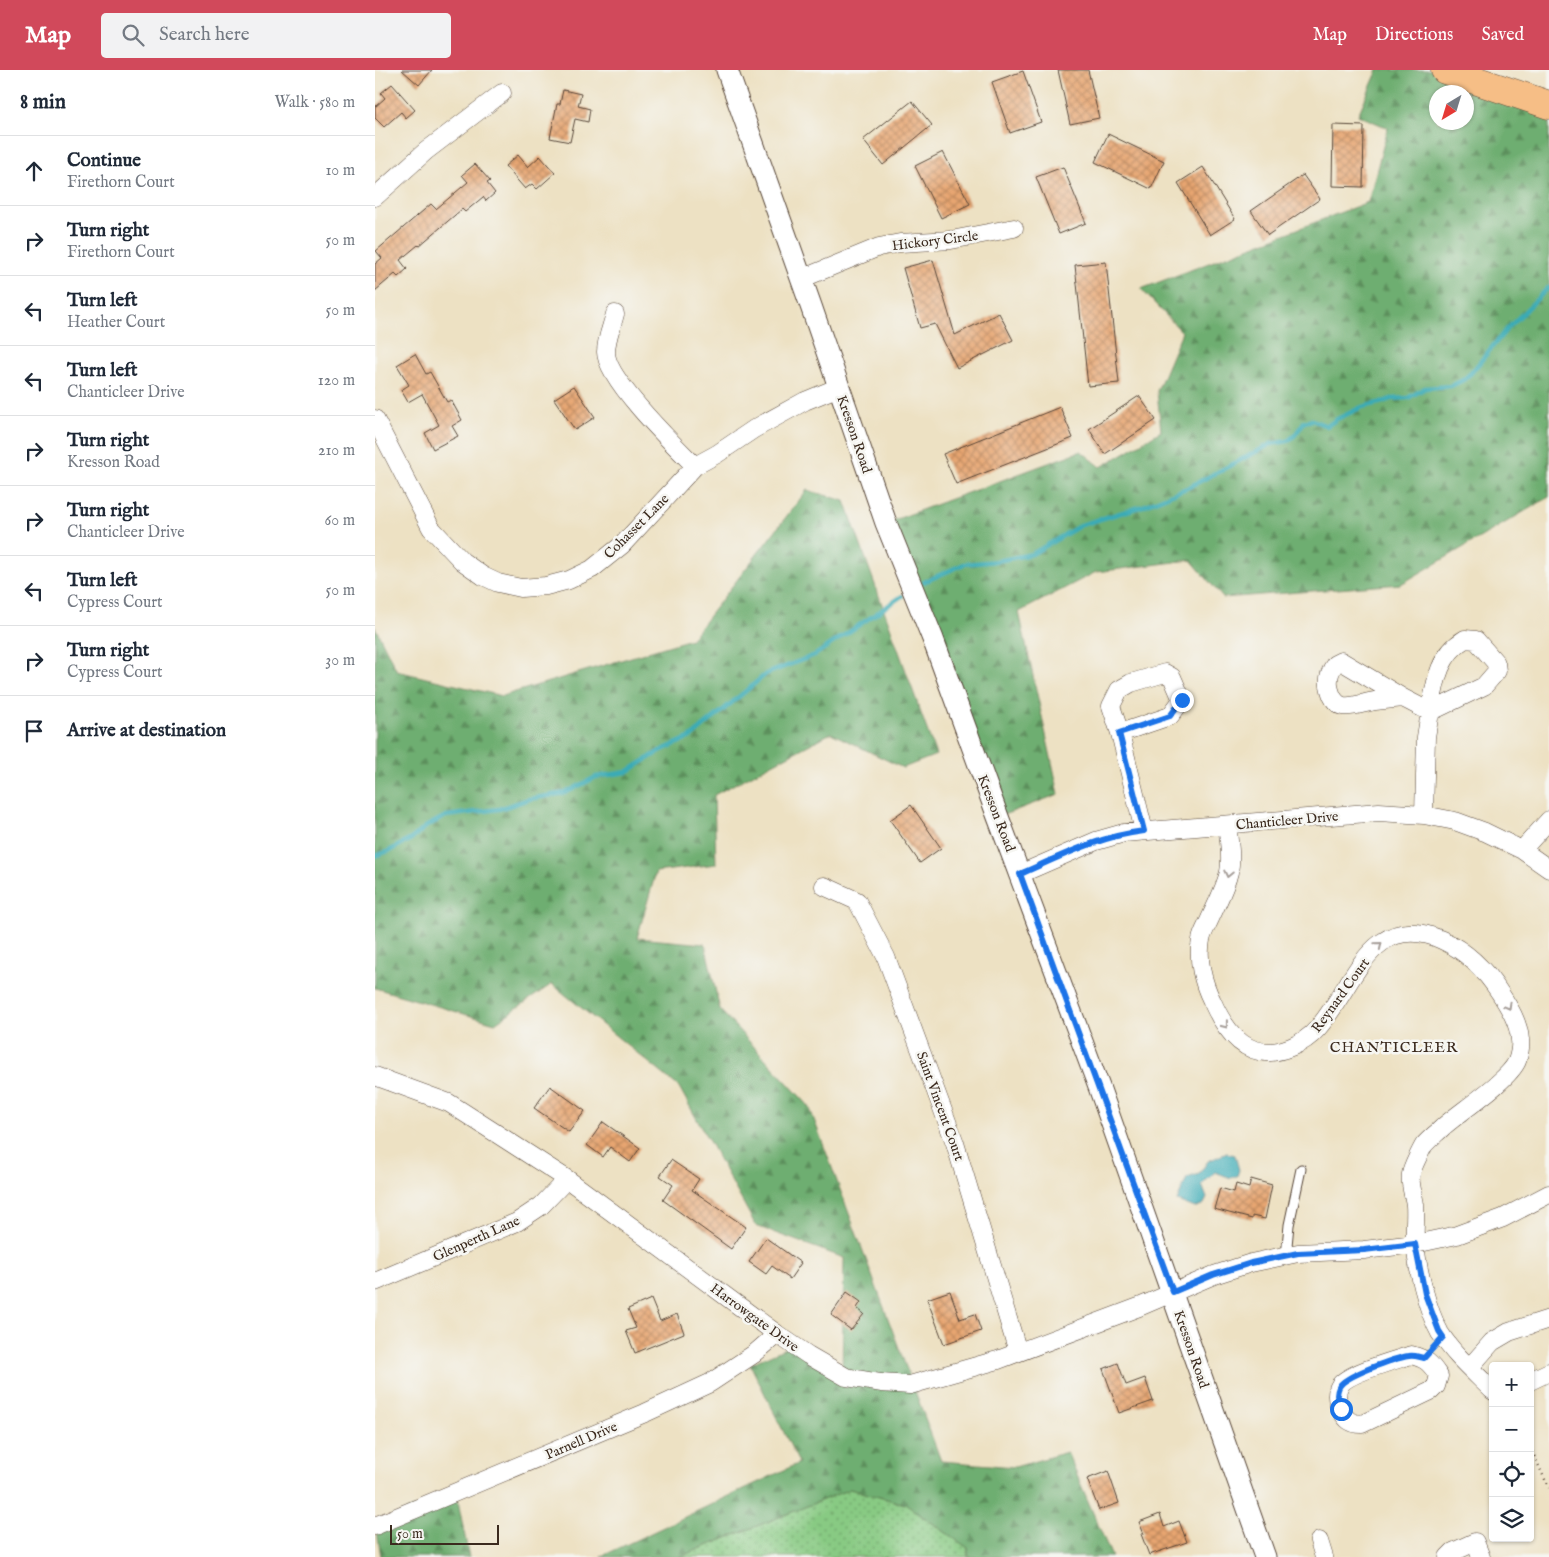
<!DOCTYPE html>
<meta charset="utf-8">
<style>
body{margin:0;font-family:"IM FELL English",serif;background:#f2f2f3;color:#1f2937}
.controls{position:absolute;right:15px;bottom:15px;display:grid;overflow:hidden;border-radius:5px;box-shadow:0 1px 4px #0004}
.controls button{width:45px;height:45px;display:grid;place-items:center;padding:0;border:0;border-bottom:1px solid #e0e1e3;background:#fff;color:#1f2937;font:25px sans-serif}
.compass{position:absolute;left:1054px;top:15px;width:45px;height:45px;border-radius:50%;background:#fff;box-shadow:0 1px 4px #0004;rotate:218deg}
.scale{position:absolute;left:15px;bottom:12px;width:109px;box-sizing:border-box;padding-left:5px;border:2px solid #3b2a1e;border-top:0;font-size:14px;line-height:18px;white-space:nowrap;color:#3b2a1e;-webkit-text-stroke:4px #f6f6f2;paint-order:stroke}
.stop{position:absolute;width:15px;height:15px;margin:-11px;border:4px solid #1a73e8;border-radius:50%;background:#fff}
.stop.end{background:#1a73e8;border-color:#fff;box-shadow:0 1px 5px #0008}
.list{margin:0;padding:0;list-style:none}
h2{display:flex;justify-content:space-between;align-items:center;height:65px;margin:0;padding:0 20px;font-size:21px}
h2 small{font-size:16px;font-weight:400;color:#747a83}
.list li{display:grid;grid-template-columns:32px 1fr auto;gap:15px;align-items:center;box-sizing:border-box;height:70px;padding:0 20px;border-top:1px solid #e0e1e3}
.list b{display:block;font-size:19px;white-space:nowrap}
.list p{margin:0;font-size:16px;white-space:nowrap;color:#747a83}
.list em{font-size:16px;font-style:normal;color:#747a83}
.icon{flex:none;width:28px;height:28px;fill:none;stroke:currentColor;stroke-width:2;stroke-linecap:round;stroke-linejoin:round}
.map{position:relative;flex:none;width:1174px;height:1487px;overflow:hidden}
header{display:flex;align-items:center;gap:30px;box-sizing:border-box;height:70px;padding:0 25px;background:#d1495b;color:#fff}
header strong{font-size:24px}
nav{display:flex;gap:28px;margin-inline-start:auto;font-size:18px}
.search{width:350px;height:45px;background:#f2f2f3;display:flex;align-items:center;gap:12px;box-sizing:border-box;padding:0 18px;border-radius:5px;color:#747a83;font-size:19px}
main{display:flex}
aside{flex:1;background:#fff}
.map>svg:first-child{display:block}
</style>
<header>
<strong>Map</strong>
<div class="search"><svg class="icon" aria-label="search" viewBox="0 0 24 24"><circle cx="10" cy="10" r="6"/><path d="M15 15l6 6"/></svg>Search here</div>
<nav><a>Map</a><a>Directions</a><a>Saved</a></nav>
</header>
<main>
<aside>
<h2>8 min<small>Walk · 580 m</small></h2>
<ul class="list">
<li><svg class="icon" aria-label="ahead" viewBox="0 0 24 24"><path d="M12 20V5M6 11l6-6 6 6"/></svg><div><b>Continue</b><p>Firethorn Court</p></div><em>10 m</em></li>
<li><svg class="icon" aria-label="right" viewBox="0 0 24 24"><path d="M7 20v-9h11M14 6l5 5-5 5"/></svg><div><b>Turn right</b><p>Firethorn Court</p></div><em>50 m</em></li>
<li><svg class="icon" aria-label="left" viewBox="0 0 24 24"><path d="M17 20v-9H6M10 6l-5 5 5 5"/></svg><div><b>Turn left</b><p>Heather Court</p></div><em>50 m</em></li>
<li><svg class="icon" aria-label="left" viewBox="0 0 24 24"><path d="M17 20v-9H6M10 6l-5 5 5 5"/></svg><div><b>Turn left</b><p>Chanticleer Drive</p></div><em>120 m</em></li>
<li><svg class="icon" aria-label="right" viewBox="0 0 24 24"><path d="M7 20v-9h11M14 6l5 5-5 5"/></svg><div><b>Turn right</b><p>Kresson Road</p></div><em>210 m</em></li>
<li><svg class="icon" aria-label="right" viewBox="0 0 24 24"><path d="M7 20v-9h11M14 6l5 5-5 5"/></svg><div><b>Turn right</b><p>Chanticleer Drive</p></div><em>60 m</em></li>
<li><svg class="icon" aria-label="left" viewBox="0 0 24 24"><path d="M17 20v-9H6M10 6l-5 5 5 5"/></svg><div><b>Turn left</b><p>Cypress Court</p></div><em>50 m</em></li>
<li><svg class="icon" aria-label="right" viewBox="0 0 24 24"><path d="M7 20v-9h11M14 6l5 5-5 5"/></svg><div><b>Turn right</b><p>Cypress Court</p></div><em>30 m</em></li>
<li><svg class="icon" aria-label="arrive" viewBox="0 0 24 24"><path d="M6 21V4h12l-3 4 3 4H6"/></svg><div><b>Arrive at destination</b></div></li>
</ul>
</aside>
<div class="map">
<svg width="1174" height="1487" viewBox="0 0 1174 1487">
<defs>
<pattern id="grass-dots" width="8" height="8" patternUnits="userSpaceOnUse" patternTransform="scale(1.25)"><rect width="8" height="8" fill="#88ca83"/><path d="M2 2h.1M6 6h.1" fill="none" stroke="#70a46b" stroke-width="1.8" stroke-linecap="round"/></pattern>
<pattern id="forest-firs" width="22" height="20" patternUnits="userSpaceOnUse" patternTransform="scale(1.25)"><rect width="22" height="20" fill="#6eae71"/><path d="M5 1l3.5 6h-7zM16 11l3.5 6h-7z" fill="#5c8e5c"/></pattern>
<pattern id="building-cross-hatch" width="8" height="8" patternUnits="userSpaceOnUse" patternTransform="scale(1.25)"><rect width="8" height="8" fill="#e7a571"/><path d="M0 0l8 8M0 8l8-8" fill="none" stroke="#bc875c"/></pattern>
</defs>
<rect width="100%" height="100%" fill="#f6f6f2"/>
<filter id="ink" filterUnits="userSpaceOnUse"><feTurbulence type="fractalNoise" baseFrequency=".02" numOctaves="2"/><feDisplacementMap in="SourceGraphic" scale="10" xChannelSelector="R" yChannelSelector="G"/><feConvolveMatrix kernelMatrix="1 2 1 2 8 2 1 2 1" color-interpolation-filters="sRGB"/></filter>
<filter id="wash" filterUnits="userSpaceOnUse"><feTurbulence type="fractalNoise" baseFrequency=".0096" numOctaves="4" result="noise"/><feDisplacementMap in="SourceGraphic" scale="20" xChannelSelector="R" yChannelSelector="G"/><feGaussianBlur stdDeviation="1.12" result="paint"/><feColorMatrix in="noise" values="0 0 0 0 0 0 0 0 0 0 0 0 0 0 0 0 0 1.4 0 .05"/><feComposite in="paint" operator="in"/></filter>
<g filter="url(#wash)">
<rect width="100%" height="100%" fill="#ede1c3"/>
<path fill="url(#grass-dots)" stroke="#627a50" d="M475 1419 530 1434 593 1478V1487H304Z"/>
<path fill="url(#forest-firs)" stroke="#546c48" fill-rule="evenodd" d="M1003 0H1070L1174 34V427L1026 514 848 528 816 490 721 502 644 542 684 724 623 747 511 453 706 381 726 397 786 361 782 321 807 262 766 219 993 132 1013 58 983 45ZM1062 22H1092V52H1062Z
M432 420 470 431 561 685 528 698 456 663 339 725 341 794 281 802 262 868 330 874 345 940 434 1036 566 1391 640 1397 692 1382 737 1487H593V1478L530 1434 475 1419 304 1487H225L424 1393 375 1294 417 1275 467 1306 469 1188 381 1156 304 1017 177 914 120 953 0 918V557L22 601 127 626 316 569Z
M81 1421 94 1487H6L1 1454Z"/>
<path fill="#3aabb6" stroke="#3a6a6a" d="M852 1083 860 1085 864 1100 862 1106 856 1108 840 1102 827 1115 832 1128 829 1134 820 1138 802 1131 812 1108 824 1104 833 1091Z"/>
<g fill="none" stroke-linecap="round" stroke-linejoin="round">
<path stroke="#3aabb6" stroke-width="4.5" d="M549 512 589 494 622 491 657 484 706 455 768 436 814 417 896 374 913 371 920 365 929 352 937 350 952 356 962 349 987 337 1008 332 1016 329 1033 328 1050 318 1076 316 1088 310 1096 303 1131 260 1174 217
M0 786 14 781 36 769 52 756 71 746 124 739 154 729 190 723 221 707 252 702 285 681 316 667 391 604 440 585 527 526"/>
</g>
<g id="blocks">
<path fill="url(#building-cross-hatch)" d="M27 0H57L44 15Z
M683 0H713L724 48 695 54Z
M648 1 666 52 635 63 617 12Z
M17 14 40 40 31 48 26 42 9 57 0 48V37L10 28 6 23Z
M188 20 206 24 203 36 215 39 213 52 200 49 195 72 175 68 182 34H185Z
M537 31 557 55 508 95 488 70Z
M958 55 989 56 988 117 957 116Z
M733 64 789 91 776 119 720 92Z
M568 82 595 134 566 148 540 96Z
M143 85 153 97 165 86 180 103 162 119 157 114 150 119 130 96Z
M100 94 115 111 112 113 120 123 111 131 108 127 90 142 87 139 44 176 43 175 25 190 32 199 23 207 20 204 0 221V194L7 188 1 181 56 134 61 139 93 112 87 105Z
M688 97 711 153 684 164 661 107Z
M828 97 860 149 835 165 803 113Z
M928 105 945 129 893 165 876 141Z
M558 190 580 265 624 243 638 270 582 298 560 254 545 258 528 198Z
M731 192 744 313 713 316 700 195Z
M40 284 51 304 55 302 72 332 76 330 87 350 77 356 83 366 58 379 50 363 64 355 47 324 33 332 26 320 34 315 22 295Z
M199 316 220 347 200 360 179 329Z
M764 326 781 350 730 384 714 359Z
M685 337 698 368 581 414 568 384Z
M536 735 566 778 545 793 515 750Z
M175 1016 210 1041 194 1062 159 1038Z
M228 1052 265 1078 255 1092 235 1077 228 1087 212 1075Z
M296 1090 324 1109 317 1120 371 1157 356 1179 288 1130 298 1115 285 1106Z
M876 1109 897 1115 890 1149 877 1146V1149L839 1139 845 1118 859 1122 861 1114 874 1118Z
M391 1168 426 1193 415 1209 397 1196 391 1204 374 1192Z
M575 1221 585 1249 600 1244 606 1261 569 1274 552 1229Z
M472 1222 486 1232 482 1238 489 1244 476 1260 456 1245Z
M276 1229 285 1251 302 1244 309 1263 260 1283 251 1261 261 1258 253 1239Z
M743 1293 751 1315 770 1308 778 1331 744 1343 728 1299Z
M733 1401 744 1433 724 1440 712 1409Z
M785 1444 789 1457 804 1451 812 1472 774 1485 766 1464H769L764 1452Z"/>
</g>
</g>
<g filter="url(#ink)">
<use href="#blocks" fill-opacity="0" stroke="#564537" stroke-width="1"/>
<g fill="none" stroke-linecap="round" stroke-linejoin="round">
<g stroke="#564537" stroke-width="11">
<path id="service" d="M911 1186 914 1155 926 1099"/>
</g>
<g stroke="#564537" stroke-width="19">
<path id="minor" d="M0 127 51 81 127 23
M426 209 504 177 525 173 576 170 639 158
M240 244C237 256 231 269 231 282 231 309 300 376 320 396
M0 349 56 458 87 491 108 506 123 513 146 518 171 516 194 510 217 499 247 475 320 396 342 384 379 359 430 331 464 317
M1090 569 1101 570 1121 593 1122 601 1109 616 1055 642C1060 614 1063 585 1090 569Z
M966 591 1028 628C1019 629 1009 630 1000 631 981 634 962 646 955 620 952 610 955 601 960 594Z
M790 603 797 607 807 630 795 646 745 663 736 636 744 620 756 613Z
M1028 628 1055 642 1051 667 1049 745
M745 663 769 761
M852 755C854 771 857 787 854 802 850 819 841 835 834 851 831 857 827 864 826 870 822 890 828 913 837 931 852 965 875 994 916 977 926 973 935 967 942 959 979 918 995 838 1067 870 1091 881 1111 901 1125 923 1134 937 1144 953 1145 970 1146 976 1144 986 1142 991 1134 1010 1086 1041 1068 1057 1062 1063 1054 1069 1049 1075 1046 1080 1037 1098 1036 1104 1034 1113 1039 1126 1040 1135 1041 1147 1039 1160 1040 1172 1042 1198 1052 1240 1065 1263 1079 1285 1099 1302 1118 1321
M1147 780 1174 750
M645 804 721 771 749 763 1004 742 1049 745 1080 751 1110 762 1147 780 1174 799
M449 816 482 831 511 887 580 1073 643 1282
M0 1006 74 1033 192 1109 402 1264 433 1285 471 1307 506 1313 535 1315 623 1290 764 1237 839 1205 876 1193 923 1183 989 1180 1040 1174 1082 1165 1128 1148 1174 1124
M0 1212 142 1152 166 1136 192 1109
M1036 1285C1052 1289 1055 1293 1064 1306L1061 1316 1056 1321 987 1354C976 1354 971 1350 966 1340 962 1332 960 1323 965 1315 973 1303 1021 1290 1036 1285Z
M1095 1297 1117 1272 1134 1262 1174 1249
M1155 1311 1174 1302
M0 1456 270 1343 335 1313 379 1284 402 1264
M944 1471 949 1487
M1073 1487 1078 1482 1100 1472 1106 1487"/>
</g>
<g stroke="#564537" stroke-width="23">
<path id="tertiary" d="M352 0 436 236 511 453 558 569 623 747 724 1017 890 1487"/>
</g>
<g stroke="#564537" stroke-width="29">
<path id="primary" d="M1070 0 1174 35"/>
</g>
<path stroke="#564537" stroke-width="2.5" stroke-dasharray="1 4" stroke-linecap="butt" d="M1155 1377 1174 1418"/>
<use href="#service" stroke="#fff" stroke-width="9"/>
<use href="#minor" stroke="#fff" stroke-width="18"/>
<use href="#tertiary" stroke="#fff" stroke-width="21"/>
<use href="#primary" stroke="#f6be86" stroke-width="28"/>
</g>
<defs><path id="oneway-chevron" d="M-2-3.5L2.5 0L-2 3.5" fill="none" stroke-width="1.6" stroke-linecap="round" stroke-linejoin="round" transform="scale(1.25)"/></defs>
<g stroke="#a79f9a">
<use href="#oneway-chevron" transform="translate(853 804) rotate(102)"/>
<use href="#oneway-chevron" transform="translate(1004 875) rotate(-39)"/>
<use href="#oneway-chevron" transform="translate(1133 936) rotate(61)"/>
<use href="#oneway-chevron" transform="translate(850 955) rotate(52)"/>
</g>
</g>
<g fill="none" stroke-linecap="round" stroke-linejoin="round" filter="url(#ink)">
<path stroke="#1a73e8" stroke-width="6" d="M807 630 795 646 744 663 769 761C725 766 686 786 645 804L798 1222 838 1205 876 1193 923 1183 989 1180 1040 1174 1050 1224 1064 1261 1068 1267 1049 1288C1044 1287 1039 1285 1034 1286 1020 1288 969 1306 964 1317 960 1325 963 1331 966 1339"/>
</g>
<g text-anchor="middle" stroke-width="5" stroke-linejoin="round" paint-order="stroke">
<g font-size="14" fill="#3b2a1e" stroke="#f6f6f2">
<text transform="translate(560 170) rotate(-7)" y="5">Hickory Circle</text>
<text transform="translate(480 364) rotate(71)" y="5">Kresson Road</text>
<text transform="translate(261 456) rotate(-45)" y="5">Cohasset Lane</text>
<text transform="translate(622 743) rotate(69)" y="5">Kresson Road</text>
<text transform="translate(912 750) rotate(-5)" y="5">Chanticleer Drive</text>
<text transform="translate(965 925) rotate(-54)" y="5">Reynard Court</text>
<text transform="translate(566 1036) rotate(70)" y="5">Saint Vincent Court</text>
<text transform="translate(101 1168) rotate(-24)" y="5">Glenperth Lane</text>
<text transform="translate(380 1247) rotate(36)" y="5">Harrowgate Drive</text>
<text transform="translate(817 1279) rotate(71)" y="5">Kresson Road</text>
<text transform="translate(206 1370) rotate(-23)" y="5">Parnell Drive</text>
</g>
<g font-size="15" letter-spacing="1" fill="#3b2a1e" stroke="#f6f6f2">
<text x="1019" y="982">CHANTICLEER</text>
</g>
</g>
</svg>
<div class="controls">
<button>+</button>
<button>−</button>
<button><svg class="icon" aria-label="locate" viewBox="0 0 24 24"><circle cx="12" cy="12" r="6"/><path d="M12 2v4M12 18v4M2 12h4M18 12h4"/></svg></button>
<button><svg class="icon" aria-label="layers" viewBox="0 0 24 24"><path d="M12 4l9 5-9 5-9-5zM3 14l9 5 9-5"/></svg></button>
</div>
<svg class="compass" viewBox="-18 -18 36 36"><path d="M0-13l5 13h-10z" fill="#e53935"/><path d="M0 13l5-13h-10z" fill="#747a83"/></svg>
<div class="scale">50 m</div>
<div class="stop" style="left:966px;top:1339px"></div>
<div class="stop end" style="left:807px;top:630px"></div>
</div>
</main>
